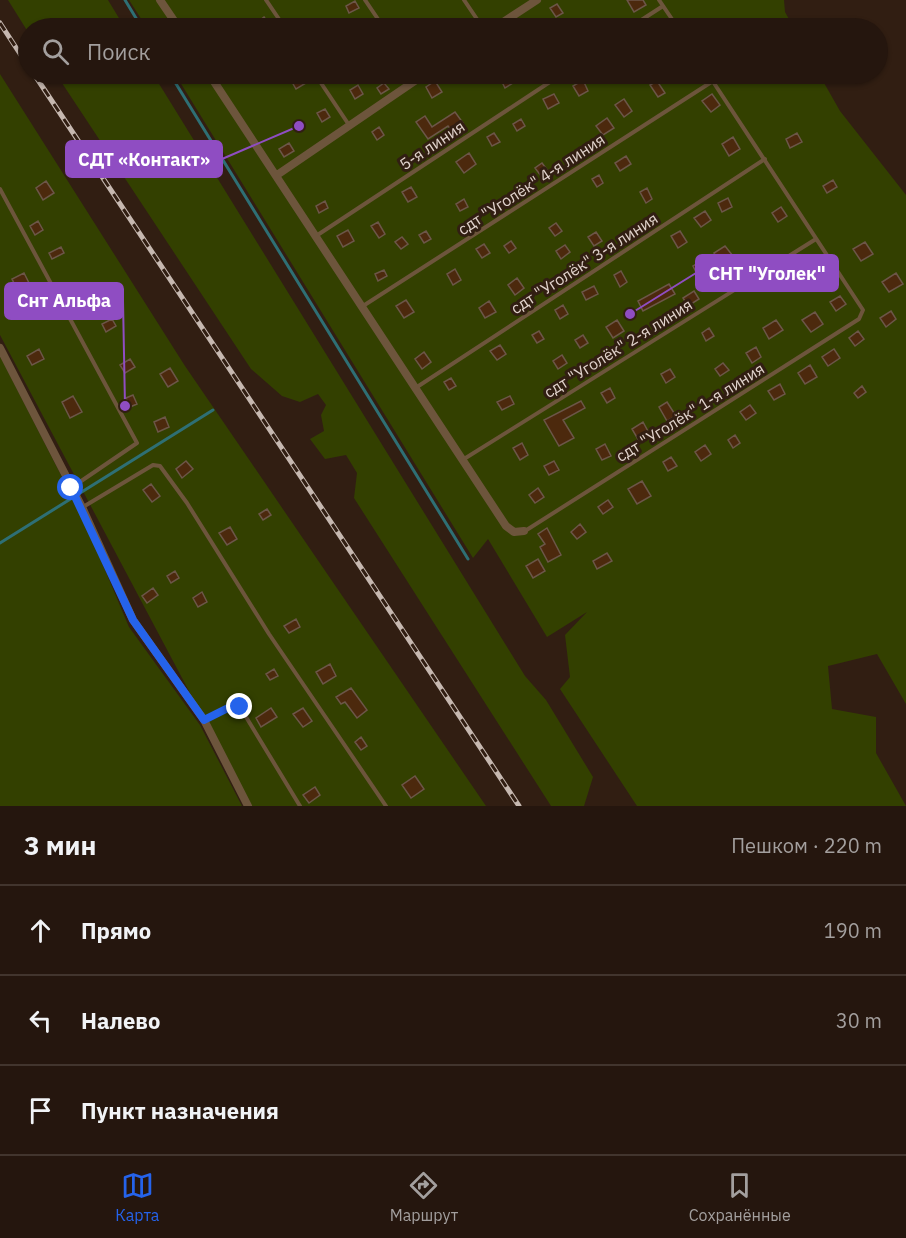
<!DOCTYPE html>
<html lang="ru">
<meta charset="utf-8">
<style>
body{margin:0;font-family:"IBM Plex Sans",sans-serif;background:#2d1f17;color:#f1f3f6}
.stop{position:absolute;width:18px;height:18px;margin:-14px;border:4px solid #2563eb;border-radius:50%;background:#fff}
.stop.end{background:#2563eb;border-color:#fff;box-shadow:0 2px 6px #0008}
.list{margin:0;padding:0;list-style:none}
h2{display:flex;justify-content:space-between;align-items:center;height:78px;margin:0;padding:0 24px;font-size:26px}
h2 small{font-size:20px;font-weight:400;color:#a39f9e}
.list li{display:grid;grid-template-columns:39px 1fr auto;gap:18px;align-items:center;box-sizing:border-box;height:90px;padding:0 24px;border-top:2px solid #42352e}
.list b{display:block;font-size:22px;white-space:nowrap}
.list em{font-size:20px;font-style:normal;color:#a39f9e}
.icon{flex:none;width:33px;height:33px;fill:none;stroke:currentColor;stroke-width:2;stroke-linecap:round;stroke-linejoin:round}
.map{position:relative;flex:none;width:906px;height:806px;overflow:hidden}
.search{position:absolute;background:#25160e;box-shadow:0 2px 4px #0004;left:18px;right:18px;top:18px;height:66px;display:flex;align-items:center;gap:15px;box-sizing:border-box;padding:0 21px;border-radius:33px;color:#a39f9e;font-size:22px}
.sheet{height:348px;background:#25160e}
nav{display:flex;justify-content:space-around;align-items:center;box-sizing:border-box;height:84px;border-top:2px solid #42352e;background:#25160e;font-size:16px;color:#a39f9e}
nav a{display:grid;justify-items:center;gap:3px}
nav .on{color:#2563eb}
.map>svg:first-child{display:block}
</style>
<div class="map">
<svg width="906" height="806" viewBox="0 0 906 806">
<rect width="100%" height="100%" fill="#311e12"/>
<path fill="#334000" d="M8 0H108L125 28H28V32Z
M129 0H784L785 12 794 28H147Z
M0 74 185 366 486 806H250L0 335Z
M56 74H153L525 676 546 700 593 777 584 806H551L354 498 357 473 346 455 325 459 310 439 324 431 321 415 326 405 318 394 300 402 282 396 251 369Z
M175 74H819L840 111 906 195V704L877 654 828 666 832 709 876 717V753L906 806H637L560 689 570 677 565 635 587 612 547 637 488 539 473 558Z
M0 356 84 520 129 627 200 725 242 806H0Z"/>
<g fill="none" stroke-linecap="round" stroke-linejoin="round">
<path stroke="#2e6f74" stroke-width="3" d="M125 0 142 28
M170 74 468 559
M0 543 213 410"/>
</g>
<path fill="#4c290d" stroke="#6c5648" stroke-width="1.5" d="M627 0H643L646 5 634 12Z
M355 1 359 8 349 13 346 6Z
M557 4 563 13 556 17 550 8Z
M264 17 269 24 259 28 255 24Z
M662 19 670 28H651Z
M511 74 516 81 505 88 501 80Z
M302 76 306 83 296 89 292 82Z
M583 80 588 91 579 96 573 86Z
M435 81 442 92 432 98 426 87Z
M657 81 665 93 658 97 650 85Z
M384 83 389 89 381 94 377 88Z
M358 85 363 94 355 99 350 90Z
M554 94 559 103 548 109 543 99Z
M712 94 720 105 711 112 702 101Z
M624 99 632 111 624 117 615 105Z
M325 109 330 117 322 122 317 113Z
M455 112 463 123 451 130 448 126 428 139 416 122 425 116 432 127Z
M607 118 614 128 603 135 596 126Z
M521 119 525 126 517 131 513 124Z
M379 127 384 135 377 140 372 132Z
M494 133 500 142 492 146 487 137Z
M797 133 802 142 790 148 786 139Z
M733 137 740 149 729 156 722 144Z
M289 143 294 151 284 157 279 149Z
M469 153 476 164 464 173 456 162Z
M626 156 631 164 620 171 615 163Z
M542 163 548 171 541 176 535 168Z
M599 175 603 183 597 187 592 179Z
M833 180 837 187 827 193 823 186Z
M46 181 54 193 43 200 36 188Z
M411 187 417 197 408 202 402 192Z
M647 188 652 199 646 203 640 192Z
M728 198 732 207 722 212 718 203Z
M464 199 468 207 460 211 456 204Z
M325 201 328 208 319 213 316 206Z
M781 207 787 216 778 222 772 213Z
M705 211 711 220 701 227 694 218Z
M38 221 43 230 35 235 30 226Z
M378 222 385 234 379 238 371 226Z
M556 223 562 231 555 236 549 228Z
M348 230 354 241 343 247 337 236Z
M426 231 431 239 424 243 419 235Z
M680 231 687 242 678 248 671 236Z
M596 232 602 241 594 246 588 237Z
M402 237 408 244 401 249 395 242Z
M511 241 516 248 509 253 504 246Z
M865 242 873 254 861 261 853 249Z
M484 244 490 253 482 258 476 249Z
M565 245 570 252 561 259 556 251Z
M725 246 733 256 721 264 714 253Z
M61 247 64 253 52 259 49 253Z
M701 261 708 273 699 278 693 266Z
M455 269 461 280 453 285 447 274Z
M384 270 387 276 378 281 375 274Z
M621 271 627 282 620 287 614 275Z
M24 273 31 287 19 293 12 279Z
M896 273 903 284 889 292 882 282Z
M517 278 524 288 515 295 508 285Z
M669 284 675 294 643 311 638 301Z
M594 286 598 294 586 300 582 292Z
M694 291 699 299 688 306 683 298Z
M840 296 846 304 836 311 830 302Z
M406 300 414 312 404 318 396 306Z
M489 301 496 312 485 318 479 308Z
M563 305 568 314 560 319 555 310Z
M891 311 896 319 886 327 880 318Z
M815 312 823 324 811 332 802 320Z
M112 319 116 326 106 332 102 324Z
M617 320 624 331 613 338 606 327Z
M776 320 783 330 769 339 763 328Z
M709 328 714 336 706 341 702 333Z
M539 331 544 339 537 343 532 335Z
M858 331 864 339 855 346 849 338Z
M583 335 588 343 580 348 575 340Z
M500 345 506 354 497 360 490 351Z
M756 347 761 357 752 363 746 353Z
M39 349 44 359 32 365 27 356Z
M834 349 840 358 828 366 822 357Z
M424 352 431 362 422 369 415 359Z
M562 355 567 363 558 369 553 361Z
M130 359 135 367 125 373 120 365Z
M723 363 729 370 720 376 715 369Z
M810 365 817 377 805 384 798 373Z
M170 368 178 381 168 387 160 374Z
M670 369 675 377 666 383 661 374Z
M451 378 456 386 449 390 444 382Z
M780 384 785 394 774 400 768 391Z
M862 386 866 392 858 398 854 393Z
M610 388 615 398 607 403 601 393Z
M133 395 137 404 130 407 126 398Z
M73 396 82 412 70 418 62 402Z
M510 396 514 404 502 410 497 402Z
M581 401 585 408 563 420 574 438 559 446 544 420Z
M667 402 676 416 667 421 659 407Z
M750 405 756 413 746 420 740 412Z
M165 417 169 427 158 432 154 422Z
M643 422 650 435 639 441 632 429Z
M735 435 740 443 733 448 728 440Z
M522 443 528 455 520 460 513 448Z
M605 444 611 456 602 460 596 449Z
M705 445 711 454 701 461 695 452Z
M671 457 677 466 668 471 663 462Z
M186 461 193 469 182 478 176 469Z
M554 461 559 470 549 475 544 466Z
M642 481 651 496 637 504 628 489Z
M151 484 160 496 152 502 143 490Z
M538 488 544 497 535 503 529 495Z
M608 500 613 507 603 514 598 507Z
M267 509 271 515 263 520 259 514Z
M580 524 586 532 577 539 571 532Z
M230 527 237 539 227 545 219 533Z
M547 528 561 555 548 562 540 547 545 544 538 534Z
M607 553 612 561 597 569 593 561Z
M538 559 545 571 533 578 526 566Z
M175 571 179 578 171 583 167 576Z
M153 588 158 595 147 603 142 596Z
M202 592 207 602 198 607 193 598Z
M296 619 300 627 289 633 284 626Z
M330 664 336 676 323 684 316 672Z
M274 669 278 676 270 680 266 674Z
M351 688 367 710 357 718 345 702 341 704 336 697Z
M271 708 277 717 261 727 256 718Z
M303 708 312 721 303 727 293 714Z
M361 737 367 746 361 750 355 742Z
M415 776 424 789 411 798 402 785Z
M315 787 320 795 309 803 303 795Z"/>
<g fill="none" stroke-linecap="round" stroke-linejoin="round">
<path stroke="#6d553c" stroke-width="4" d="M266 0 285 28
M365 0 384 28
M464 0 483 28
M659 0 678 28
M629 28 663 6
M315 74 349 125
M0 189 137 443 71 488
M316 236 562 74
M363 306 713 81
M417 387 765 159
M464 459 816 239
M83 507 153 465 160 466 187 503 269 634 386 806
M525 531 859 319 863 310 708 74
M205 719 228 708 240 707 300 806"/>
<path stroke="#6d553c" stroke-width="8" d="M160 0 179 28
M494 28 537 0
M209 74 506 526 514 532 524 531
M277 175 425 74
M0 348 82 507 133 620 204 720 248 806"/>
<g stroke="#c6b8b0" stroke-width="5">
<path id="rail" d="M0 23 28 66
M34 74 519 806"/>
</g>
<use href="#rail" stroke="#311e12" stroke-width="3" stroke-dasharray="9" stroke-linecap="butt"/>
</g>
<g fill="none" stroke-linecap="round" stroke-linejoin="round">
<path stroke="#2563eb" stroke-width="8" d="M71 488 133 620 204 720 228 708 240 707"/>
</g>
<g text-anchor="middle" stroke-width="6" stroke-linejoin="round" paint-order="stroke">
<g font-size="16" fill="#e1d3cc" stroke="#311e12">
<text transform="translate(432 145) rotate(-34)" y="6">5-я линия</text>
<text transform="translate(531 184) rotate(-33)" y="6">сдт "Уголёк" 4-я линия</text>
<text transform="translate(584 263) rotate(-33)" y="6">сдт "Уголёк" 3-я линия</text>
<text transform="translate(618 348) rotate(-32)" y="6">сдт "Уголёк" 2-я линия</text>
<text transform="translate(690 412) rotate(-32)" y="6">сдт "Уголёк" 1-я линия</text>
</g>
</g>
<path fill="none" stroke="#8f4dc2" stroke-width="2" d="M299 126L222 159M630 314L696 273M125 406L123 301"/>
<g fill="#8f4dc2" stroke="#311e12" stroke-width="2">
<circle cx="299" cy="126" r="6"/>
<circle cx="630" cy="314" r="6"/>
<circle cx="125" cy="406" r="6"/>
</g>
<g fill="#8f4dc2" stroke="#8f4dc2" stroke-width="2">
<rect x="66" y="141" width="156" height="36" rx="6"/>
<rect x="696" y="255" width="142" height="36" rx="6"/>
<rect x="5" y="283" width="118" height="36" rx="6"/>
</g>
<g font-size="18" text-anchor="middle" font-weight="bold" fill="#fff">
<text x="144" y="166">СДТ «Контакт»</text>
<text x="767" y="280">СНТ "Уголек"</text>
<text x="64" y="307">Снт Альфа</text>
</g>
</svg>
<div class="stop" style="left:71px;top:488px"></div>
<div class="stop end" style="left:240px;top:707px"></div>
<div class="search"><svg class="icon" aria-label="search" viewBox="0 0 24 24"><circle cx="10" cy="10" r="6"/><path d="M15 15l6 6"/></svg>Поиск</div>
</div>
<section class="sheet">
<h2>3 мин<small>Пешком · 220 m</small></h2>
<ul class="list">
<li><svg class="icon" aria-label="ahead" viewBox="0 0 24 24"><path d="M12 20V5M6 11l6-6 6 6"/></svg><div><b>Прямо</b></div><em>190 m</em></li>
<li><svg class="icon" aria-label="left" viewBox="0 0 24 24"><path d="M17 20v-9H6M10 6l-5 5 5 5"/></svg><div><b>Налево</b></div><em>30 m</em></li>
<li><svg class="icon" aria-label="arrive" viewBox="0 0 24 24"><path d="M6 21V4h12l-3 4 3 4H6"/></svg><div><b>Пункт назначения</b></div></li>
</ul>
</section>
<nav>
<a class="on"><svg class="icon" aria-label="map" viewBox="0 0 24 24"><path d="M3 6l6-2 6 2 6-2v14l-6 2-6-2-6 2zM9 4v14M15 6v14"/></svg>Карта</a>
<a><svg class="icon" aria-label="directions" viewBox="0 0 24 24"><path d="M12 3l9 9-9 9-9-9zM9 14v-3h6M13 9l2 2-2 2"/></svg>Маршрут</a>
<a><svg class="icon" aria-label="saved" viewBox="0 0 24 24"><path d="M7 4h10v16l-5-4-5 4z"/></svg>Сохранённые</a>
</nav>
